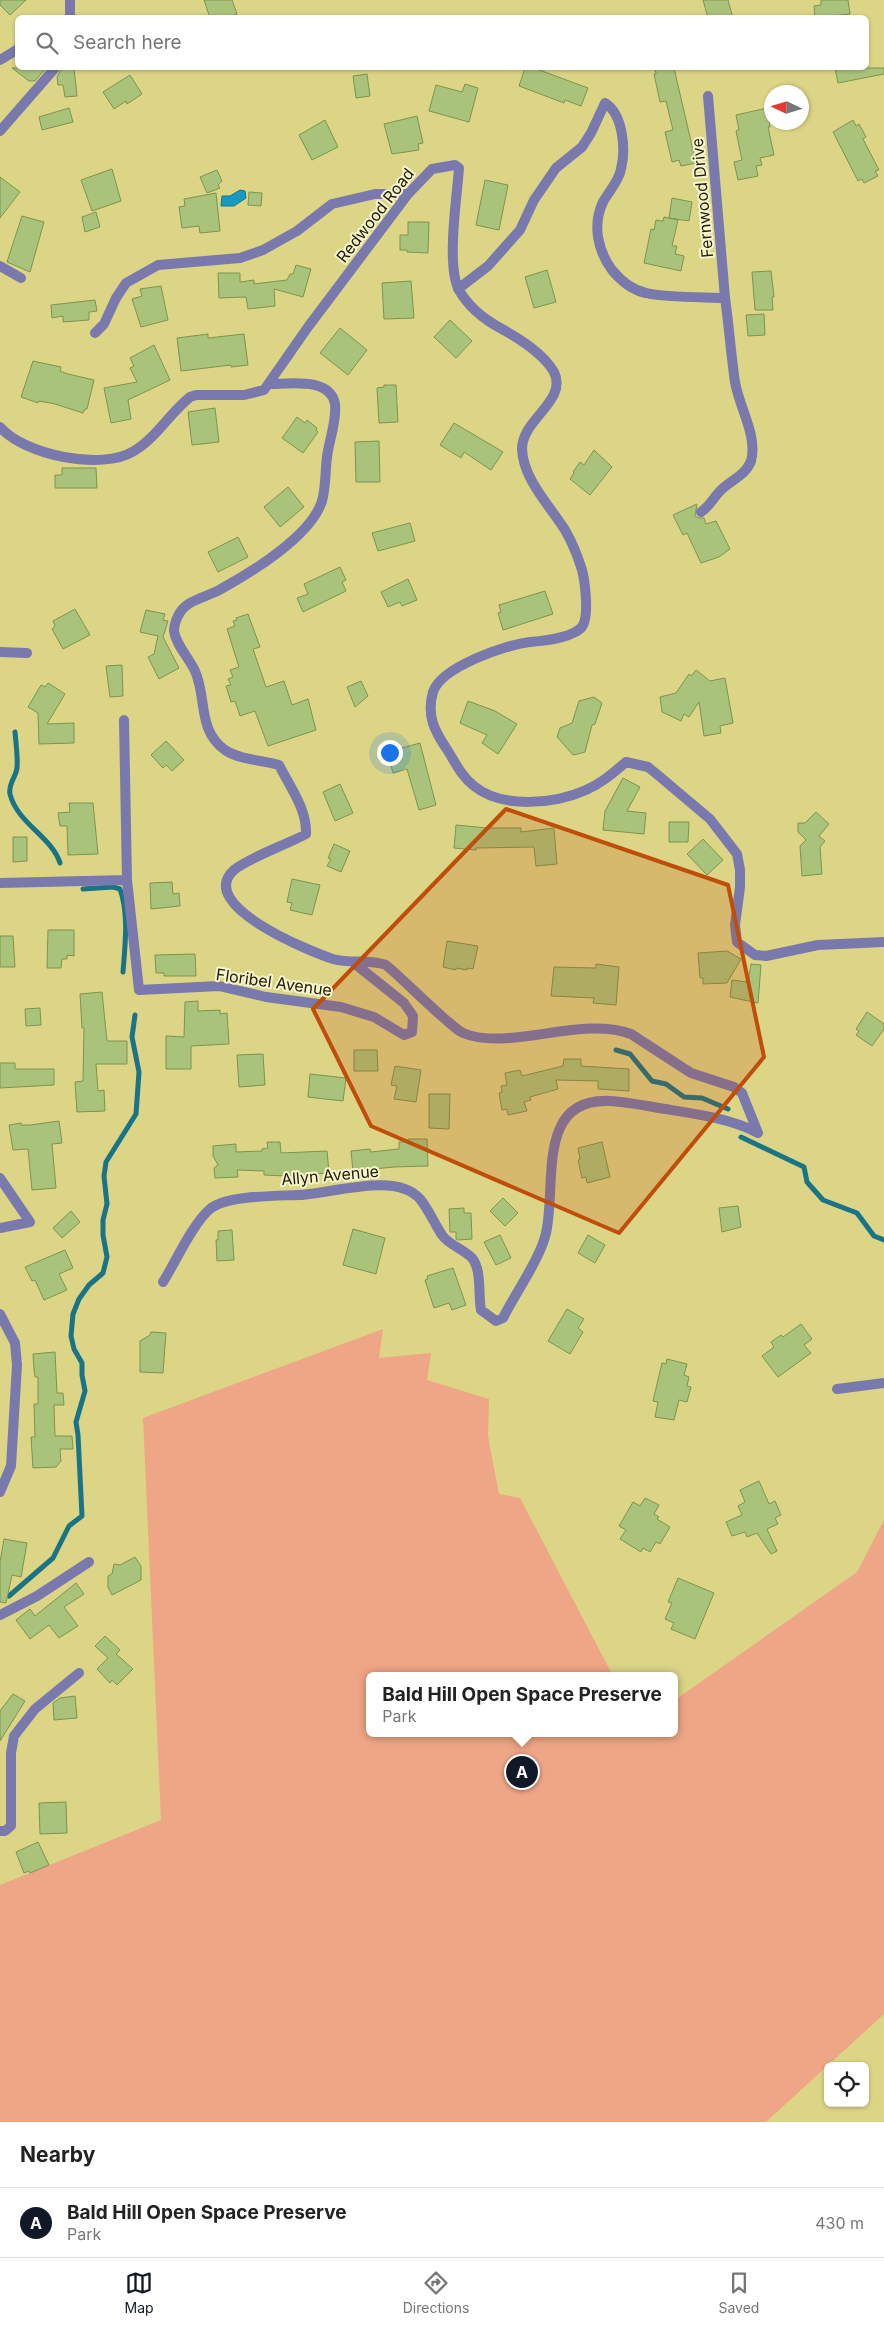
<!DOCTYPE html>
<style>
body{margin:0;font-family:Inter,sans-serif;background:#f6f6f6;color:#222}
.controls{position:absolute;right:15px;bottom:15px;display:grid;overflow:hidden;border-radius:8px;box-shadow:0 1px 4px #0004}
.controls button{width:45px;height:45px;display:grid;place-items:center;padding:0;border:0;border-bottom:1px solid #e0e0e0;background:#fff;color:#222;font:25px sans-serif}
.compass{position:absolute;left:764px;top:85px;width:45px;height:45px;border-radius:50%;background:#fff;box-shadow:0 1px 4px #0004;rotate:274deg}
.you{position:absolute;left:389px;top:752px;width:18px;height:18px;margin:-12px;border:4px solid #fff;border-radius:50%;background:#1a73e8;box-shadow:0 0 0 8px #1a73e833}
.badge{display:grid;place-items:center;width:32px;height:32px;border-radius:50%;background:#111827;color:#fff;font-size:16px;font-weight:700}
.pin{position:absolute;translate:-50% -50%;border:2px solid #fff;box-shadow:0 1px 5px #0006}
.popup{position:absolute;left:366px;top:1672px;width:312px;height:65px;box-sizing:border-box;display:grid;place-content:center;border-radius:8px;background:#fff;filter:drop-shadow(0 1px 4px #0005);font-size:16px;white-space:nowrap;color:#767676}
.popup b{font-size:19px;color:#222}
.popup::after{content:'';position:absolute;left:50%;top:100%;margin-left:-10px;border:10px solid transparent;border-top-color:#fff}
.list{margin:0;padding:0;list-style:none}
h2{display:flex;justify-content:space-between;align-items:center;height:65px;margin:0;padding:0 20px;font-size:21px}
h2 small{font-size:16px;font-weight:400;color:#767676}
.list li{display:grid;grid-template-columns:32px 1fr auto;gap:15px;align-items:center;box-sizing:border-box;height:70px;padding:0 20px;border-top:1px solid #e0e0e0}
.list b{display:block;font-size:19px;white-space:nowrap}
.list p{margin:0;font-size:16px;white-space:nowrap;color:#767676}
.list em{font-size:16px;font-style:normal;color:#767676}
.icon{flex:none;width:28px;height:28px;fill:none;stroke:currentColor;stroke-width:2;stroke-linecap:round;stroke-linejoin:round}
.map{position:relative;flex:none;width:884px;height:2122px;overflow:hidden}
.search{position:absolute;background:#fff;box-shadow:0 1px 4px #0004;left:15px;right:15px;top:15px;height:55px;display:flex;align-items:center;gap:12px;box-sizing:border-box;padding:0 18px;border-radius:8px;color:#767676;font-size:19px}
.sheet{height:135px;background:#fff}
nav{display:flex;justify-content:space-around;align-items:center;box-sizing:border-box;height:70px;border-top:1px solid #e0e0e0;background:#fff;font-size:14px;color:#767676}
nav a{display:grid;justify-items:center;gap:2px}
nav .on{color:#111827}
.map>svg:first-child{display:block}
</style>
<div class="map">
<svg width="884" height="2122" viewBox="0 0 884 2122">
<rect width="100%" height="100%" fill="#dcd586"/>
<path fill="#efa686" d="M383 1329 379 1358 431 1353 427 1380 489 1399 488 1436 499 1494 520 1498 613 1676H370V1733H674L675 1700 857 1572 884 1520V2014L766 2122H0V1885L161 1820 143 1418Z"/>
<path fill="#169ac0" stroke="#187486" d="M240 190 245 191 246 198 234 206H221L222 196H230Z"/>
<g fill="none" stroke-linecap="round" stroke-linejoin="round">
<path stroke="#187486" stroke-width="5" d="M15 732C16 744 18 757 17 768 16 777 8 784 10 794 17 823 52 837 60 863
M83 889 113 887 120 889C129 914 125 946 123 972
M616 1050 630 1054 652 1081 666 1084 684 1097 702 1098 728 1109
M741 1137 804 1167 807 1182 823 1200 857 1213 874 1236 884 1240
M9 1596 53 1558 69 1526 82 1516 78 1435 76 1422 85 1391 82 1375V1363L74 1349 71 1336 73 1314 79 1299 89 1285 103 1273 107 1257 103 1235V1220L107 1204 104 1176 106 1162 136 1114 139 1072 132 1037 135 1015"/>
</g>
<path fill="#aac37a" stroke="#7d944d" d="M0 0H26L10 15 0 5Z
M204 0H232L237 14 228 18H210Z
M703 0H728L733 18H708Z
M821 0H848L850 14 815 18 814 6 821 5Z
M12 68H46L35 81H29Z
M62 68H74L77 96 65 97 63 85H58L57 77Z
M525 68H534L588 88 581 106 565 100 564 103 519 86Z
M655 68H674L696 163 681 166 679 160 672 162 665 132 673 130 666 101 660 102 654 74H656Z
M835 68H884V74L838 83Z
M367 74 370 96 356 98 353 76Z
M130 75 142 94 127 104 126 101 114 109 103 92Z
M465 84 478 88 469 122 429 111 436 85 462 92Z
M69 108 73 122 42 130 39 117Z
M767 108 770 127H768L774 155 760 158 762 165 756 166 758 176 738 180 734 162 742 160 736 131 739 130 736 115Z
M417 116 423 143 418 144 419 150 392 154 384 124Z
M325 120 338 147 312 160 299 135Z
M853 120 856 126 859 124 866 137 863 139 879 170 875 171 878 176 864 183 862 179 858 181 833 132Z
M112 169 121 201 92 211 81 180Z
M217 170 222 181 218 185 220 188 207 193 200 177Z
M0 177 20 192 0 218Z
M485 180 508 185 499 230 476 225Z
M249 192 262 193 261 206 248 205Z
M216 193 220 231 200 233 199 226 182 228 179 207 185 206 184 199Z
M672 198 692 202 689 221 669 218Z
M96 212 100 227 85 232 82 217Z
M22 216 44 222 30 272 7 262Z
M664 217 678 220 672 246H677L675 254 684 256 681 271 644 263 651 229 654 230 656 220 663 221Z
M408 222H429L428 253 407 252V250H400V235H408Z
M296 265 311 269 303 297 274 289 275 306 248 309 246 297 219 298 218 273H240V282L254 280V284L287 280 290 274H293Z
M547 270 556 302 534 308 525 277Z
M771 271 774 297H772L773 310H755L752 272Z
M411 281 414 318 384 319 382 283Z
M161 286 168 320 141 327 132 299 142 296 140 289Z
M95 300 97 311 89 312V320L63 322V316L52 318 51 305Z
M764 314 765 335 748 336 746 315Z
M450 320 472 341 456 358 434 337Z
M340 328 367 350 348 375 320 353Z
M208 334V338L244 334 248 365 231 367V365L181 371 177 338Z
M154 345 170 380 128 400 131 419 111 423 104 388 137 382 130 368 134 366 130 358Z
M33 361 61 367 60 371 68 374 94 380 87 409H85L83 413 55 404 39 401 38 403 21 397Z
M384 385H396L398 422 379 423 377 388 384 387Z
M215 408 219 442 192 445 188 412Z
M297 417 305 423 307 420 317 428 316 430 318 432 303 453 282 438Z
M454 423 503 452 491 470 464 452 461 458 440 445Z
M379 441 380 482H356L355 442Z
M594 450 612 467 590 495 570 479 574 473 573 472 580 462 584 465Z
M62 468H96L97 488H55V475H62Z
M288 487 304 507 280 527 264 507Z
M697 504 695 516 699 518H704L706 524 716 521 730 549 719 557 701 563 687 533 683 535 673 515Z
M410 523 415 541 378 551 372 533Z
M238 537 248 557 218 572 208 552Z
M340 567 346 580 342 582 346 591 303 612 297 598 308 594 304 584Z
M408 579 417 600 402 606 400 602 388 607 381 592Z
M545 591 553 614 503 630 498 613 501 612 499 605Z
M75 609 90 635 63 649 52 629 55 626 53 621Z
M146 610 165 614 163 620 168 621 163 637 179 668 159 679 148 657 154 654 158 636 140 632Z
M248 614 260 647 253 649 266 687 284 681 292 705 308 699 316 730 268 746 255 711 240 716 235 701 231 702 226 686 231 685 228 679 233 677 230 670 239 667 227 629 235 626 233 621 237 620 236 618Z
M122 665 123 696 110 697 106 666Z
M696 670 710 681 725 678 733 723 720 726 721 733 704 736 699 702 689 717 684 714 681 721 662 712 660 697 676 693 689 674 691 676Z
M361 681 368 696 355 707 347 687Z
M48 683 65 694 47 724 74 723V743L39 744 38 713 28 707 41 685 45 687Z
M594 697 602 703 595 724 592 725 585 752 573 755 557 737 560 728 572 723 579 701Z
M468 701 495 711 517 724 498 754 482 743 487 735 460 723Z
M166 741 184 760 172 771 166 765 163 768 151 755Z
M420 743 436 805 419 810 407 769 393 773 387 752Z
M623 778 640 787 627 811 646 813 644 834 603 830 605 811Z
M340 784 353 813 335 821 323 792Z
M69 803H93L98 854 68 855 67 826H60L58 813 70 812Z
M816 812 829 824 819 836 825 841 820 847 822 874 802 876 800 846 806 840 798 832V823H805Z
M669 822H689L688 842H669Z
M456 825 487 828H521V832L554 828 557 864 536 866 534 847 476 848V850L454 848Z
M13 837H27V861L13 862Z
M703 839 723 860 707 875 687 854Z
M334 844 350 851 341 872 327 866 331 859 328 858Z
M292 879 320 885 312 915 290 910 292 903 287 902Z
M172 882 173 894 179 893 180 906 151 909 150 883Z
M48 930H74V956L67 955V959H62L61 968H47Z
M0 936H13L15 967H0Z
M447 941 478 946 473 969 467 968V970L456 968V970L443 967Z
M727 951 741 959 727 983 703 984V978H700L698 953Z
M195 954 196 976H164V973H156L155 955Z
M596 964 619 967 616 1005 593 1003 594 998 551 996 554 967 596 968Z
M751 964 761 965 758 1003 730 997 732 980 748 982Z
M102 992 107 1041H127V1064H96L98 1091 104 1090 105 1111 77 1112 75 1082 83 1081 84 1028H82L80 994Z
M198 1001V1011L220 1010V1014L227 1013 229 1044 191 1046V1069H166V1036L184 1037 185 1002Z
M40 1008 41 1025 26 1026 25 1009Z
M867 1012 884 1024V1029L872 1046 856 1035 859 1031 856 1029Z
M354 1050H377L378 1071H354Z
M263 1054 265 1085 239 1087 237 1055Z
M564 1059H581V1066L629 1069V1091L598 1089V1081L556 1080 558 1089 530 1097 531 1100 524 1102 527 1111 508 1115 507 1109 502 1110 499 1093 502 1092 501 1086 507 1085 505 1073 520 1070 522 1076 563 1066Z
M0 1063H15V1069H54V1085L0 1088Z
M395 1066 421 1070 416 1102 394 1099 397 1086 391 1085Z
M310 1074 346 1078 343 1101 308 1097Z
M429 1094H450L449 1129 429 1128Z
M59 1121 62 1143 52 1144 56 1188 32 1190 28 1149 13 1150 9 1125 21 1123V1125H30Z
M408 1139H427L428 1166 394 1167 353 1171 351 1151 370 1149 371 1152 399 1149V1142H408Z
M267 1142H280L281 1153 327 1151 329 1173 286 1176 264 1175V1171L237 1170 238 1177 215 1178 214 1168 218 1165 213 1156V1146L236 1144V1152L262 1151V1149L268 1148Z
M602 1142 610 1177 587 1183 586 1177 582 1178 578 1160 580 1159 578 1148Z
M503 1198 518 1213 505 1226 490 1211Z
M738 1206 741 1227 722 1232 719 1208Z
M464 1208V1213H471L472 1239 458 1240 456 1239V1232H450L449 1209Z
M71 1211 80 1222 62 1238 53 1228Z
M353 1229 385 1238 376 1274 343 1265Z
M232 1230 234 1260 217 1261 216 1240H218V1231Z
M500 1235 511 1258 496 1265 484 1242Z
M588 1235 605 1245 595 1263 578 1253Z
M65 1250 73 1268 59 1274 67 1290 44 1300 35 1280 32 1281 25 1267Z
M453 1268 466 1305 452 1310 449 1303 434 1308 425 1280 428 1279 427 1276Z
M567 1309 584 1319 578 1328 583 1332 570 1354 548 1341Z
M801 1324 812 1339 804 1345 811 1353 778 1377 762 1356 774 1347 771 1342 781 1335 783 1337Z
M151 1332 166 1333 163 1373 140 1372V1341L150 1335Z
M55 1352 57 1393H63L64 1405H54L55 1436H72L73 1449H60L61 1461 56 1467 33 1468 31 1437H35L34 1404H38V1377H35L34 1369 33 1354Z
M667 1359 687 1364 684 1375 689 1377 687 1386 691 1387 687 1402 679 1400 674 1420 655 1417 658 1402 653 1401 662 1363 666 1364Z
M759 1481 769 1504 775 1501 781 1515 775 1518 778 1524 767 1529 777 1551 771 1554 757 1533 747 1537 745 1532 732 1536 726 1522 742 1515 738 1506 745 1502 740 1490Z
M645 1498 659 1505 654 1514 659 1517 657 1519 670 1527 660 1544 656 1542 650 1552 643 1548 641 1552 620 1539 626 1530 619 1526 633 1502 640 1506Z
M4 1539 27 1543 21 1577 12 1575 6 1603 0 1602V1562Z
M135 1557 141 1566V1580L112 1595 108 1587V1576L112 1574 114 1564 120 1565Z
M678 1578 714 1593 695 1639 671 1629 674 1623 665 1619 672 1603 668 1602Z
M76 1583 84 1594 64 1607 78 1626 59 1638 49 1625 30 1639 16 1620 30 1609 35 1616Z
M105 1636 120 1650 116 1654 133 1669 117 1685 112 1680 110 1683 97 1669 108 1658 95 1646Z
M13 1694 25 1701 0 1741V1711Z
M75 1696 77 1718 54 1720 53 1703 60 1698Z
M66 1802 67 1833 40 1834 39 1803Z
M38 1842 49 1865 30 1873 29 1871 24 1873 16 1852Z"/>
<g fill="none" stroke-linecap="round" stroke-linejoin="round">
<path stroke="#7979ad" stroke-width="10" d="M70 18V0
M0 60 18 49
M0 131 55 68
M0 266 21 278
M458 289 488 266 520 230 534 200 556 168 582 147 591 133 605 103C623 114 626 149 621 169 619 181 609 191 603 202 592 225 598 251 612 270 621 281 632 290 646 293 667 298 703 297 725 298L708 96
M95 333 104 324 116 298 126 283 158 265 240 258 263 250 297 231 332 204 375 194H408
M0 427C24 455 102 471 134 451 156 438 170 413 190 397L196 395H244L264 390 308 327 408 194 432 169 455 165 459 168C457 197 446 266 459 290 468 306 485 320 502 329 520 339 543 353 554 372 568 401 522 419 522 449 523 479 550 506 565 530 572 542 578 557 582 570 585 582 590 619 581 628 570 638 543 641 530 642 505 645 441 667 433 692 426 716 435 732 448 751 456 764 462 777 474 786 502 809 555 804 586 790 602 783 613 773 626 762L648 767 659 776 710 819 737 854 740 870V887L735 925 737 942 755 955 766 956 818 945 884 942
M701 512C710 506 713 498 721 490 731 480 746 475 751 461 758 436 739 407 735 382 731 355 729 326 725 298
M0 652 27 653
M124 720 127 880 139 990 219 986 266 997 341 1007 374 1017 404 1035 412 1032 413 1016 404 1003 354 963
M0 883 127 880
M0 1178 30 1222 0 1228
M163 1282C175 1263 193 1223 210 1209 226 1195 278 1196 299 1195 331 1194 396 1171 420 1199 429 1210 434 1223 442 1235 449 1245 463 1249 472 1258 482 1270 478 1295 481 1310L496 1321 503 1318C515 1294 541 1257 546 1233 557 1186 535 1097 610 1101 626 1102 642 1105 659 1108 690 1113 730 1118 758 1133L742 1093 734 1087 691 1073 631 1034C581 1015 509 1052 463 1033 457 1030 451 1024 445 1019 425 1002 406 982 386 965 369 959 351 964 333 959 309 951 195 905 234 870 248 858 288 844 306 834 307 809 290 787 279 765 262 760 240 760 225 750 197 730 207 697 195 671 189 658 176 645 174 631 174 627 176 620 178 616 186 599 206 598 221 589 252 572 311 536 322 501 326 487 325 472 327 457 329 440 337 421 335 404 330 377 290 384 269 384
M0 1314 15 1343 17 1365 11 1466 0 1492
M837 1389 884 1383
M0 1615 37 1596 89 1562
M0 1831H5L11 1826V1753L14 1736 35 1709 79 1673"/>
</g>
<path fill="#c04d0a" fill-opacity="0.2" stroke="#c04d0a" stroke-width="4" stroke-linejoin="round" d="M506 809 728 885 764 1057 619 1233 371 1126 313 1009Z"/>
<g text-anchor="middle" stroke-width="4" stroke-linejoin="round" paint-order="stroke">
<g font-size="16" fill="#1e1b00" stroke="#f7f5ce">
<text transform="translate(702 198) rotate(-95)" y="6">Fernwood Drive</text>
<text transform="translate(375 215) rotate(-52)" y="6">Redwood Road</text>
<text transform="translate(274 982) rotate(8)" y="6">Floribel Avenue</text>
<text transform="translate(330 1175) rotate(-5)" y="6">Allyn Avenue</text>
</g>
</g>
</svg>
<div class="controls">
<button><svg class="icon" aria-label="locate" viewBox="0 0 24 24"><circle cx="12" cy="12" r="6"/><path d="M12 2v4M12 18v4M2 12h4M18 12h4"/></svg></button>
</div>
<svg class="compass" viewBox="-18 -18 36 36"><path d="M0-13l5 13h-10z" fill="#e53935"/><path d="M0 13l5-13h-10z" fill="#767676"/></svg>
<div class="you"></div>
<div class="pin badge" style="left:522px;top:1772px">A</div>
<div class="popup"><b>Bald Hill Open Space Preserve</b>Park</div>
<div class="search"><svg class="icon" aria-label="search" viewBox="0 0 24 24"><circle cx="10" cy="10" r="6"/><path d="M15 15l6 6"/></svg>Search here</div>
</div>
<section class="sheet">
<h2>Nearby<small></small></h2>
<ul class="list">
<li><span class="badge">A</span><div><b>Bald Hill Open Space Preserve</b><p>Park</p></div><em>430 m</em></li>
</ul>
</section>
<nav>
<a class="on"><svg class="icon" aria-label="map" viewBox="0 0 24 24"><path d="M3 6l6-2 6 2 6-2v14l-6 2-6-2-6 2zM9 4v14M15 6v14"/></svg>Map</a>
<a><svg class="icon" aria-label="directions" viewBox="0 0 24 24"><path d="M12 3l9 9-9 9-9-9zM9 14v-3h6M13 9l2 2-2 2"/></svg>Directions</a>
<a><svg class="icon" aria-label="saved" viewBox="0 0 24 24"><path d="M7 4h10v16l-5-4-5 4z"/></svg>Saved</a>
</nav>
